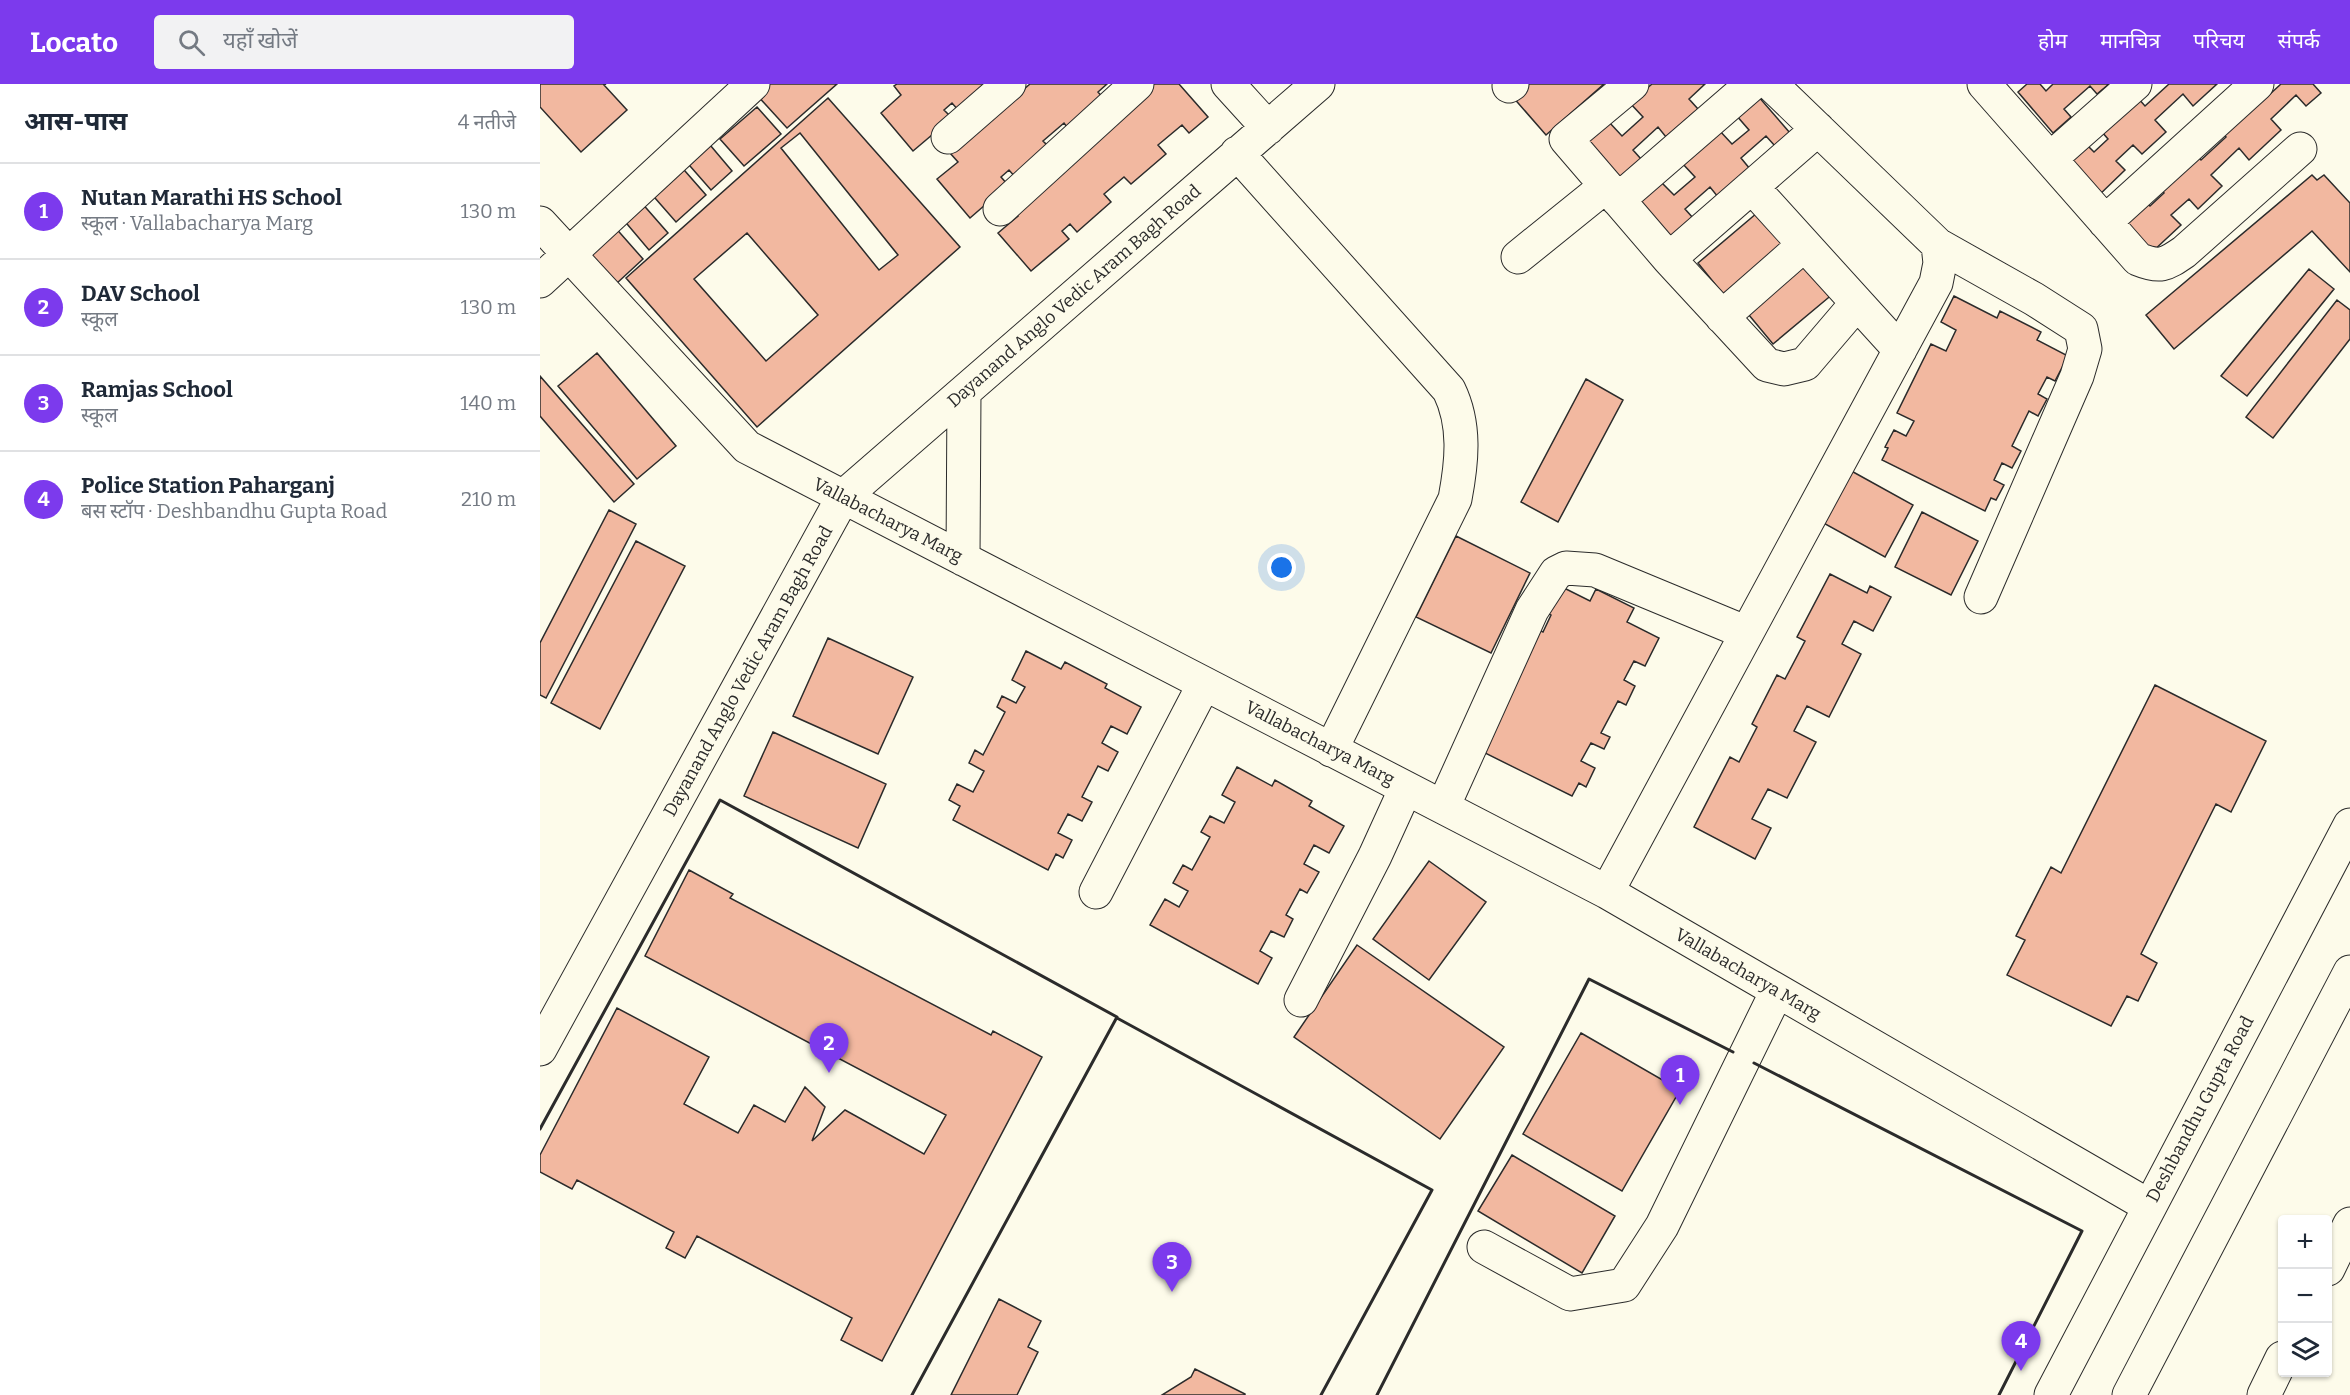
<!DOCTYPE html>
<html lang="hi">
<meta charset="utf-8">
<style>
body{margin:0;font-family:Bitter,"Noto Sans Devanagari",serif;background:#f2f2f3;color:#1f2937}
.controls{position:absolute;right:18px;bottom:18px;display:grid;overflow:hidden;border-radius:6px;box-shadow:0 2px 4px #0004}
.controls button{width:54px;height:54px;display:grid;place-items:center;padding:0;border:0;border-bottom:2px solid #e0e1e3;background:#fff;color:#1f2937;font:30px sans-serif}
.you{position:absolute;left:742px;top:484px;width:21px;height:21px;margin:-15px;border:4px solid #fff;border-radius:50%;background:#1a73e8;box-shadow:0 0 0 9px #1a73e833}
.badge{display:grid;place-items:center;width:39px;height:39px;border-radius:50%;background:#7c3aed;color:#fff;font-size:20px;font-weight:700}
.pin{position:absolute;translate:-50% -50px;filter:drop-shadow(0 2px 3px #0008)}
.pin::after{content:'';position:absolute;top:32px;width:21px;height:18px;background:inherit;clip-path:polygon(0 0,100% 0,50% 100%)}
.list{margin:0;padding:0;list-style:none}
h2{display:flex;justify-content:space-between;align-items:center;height:78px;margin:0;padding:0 24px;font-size:26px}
h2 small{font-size:20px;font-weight:400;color:#747a83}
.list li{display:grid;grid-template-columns:39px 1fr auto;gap:18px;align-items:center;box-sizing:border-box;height:96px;padding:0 24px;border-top:2px solid #e0e1e3}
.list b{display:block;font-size:22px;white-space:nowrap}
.list p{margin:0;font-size:20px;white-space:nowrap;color:#747a83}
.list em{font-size:20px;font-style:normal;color:#747a83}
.icon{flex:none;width:33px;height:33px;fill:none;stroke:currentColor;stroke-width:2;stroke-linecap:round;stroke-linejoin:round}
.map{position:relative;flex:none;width:1810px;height:1311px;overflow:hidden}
header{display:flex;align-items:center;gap:36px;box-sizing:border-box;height:84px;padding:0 30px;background:#7c3aed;color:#fff}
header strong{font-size:28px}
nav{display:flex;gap:33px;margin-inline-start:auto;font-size:21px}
.search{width:420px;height:54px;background:#f2f2f3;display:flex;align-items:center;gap:15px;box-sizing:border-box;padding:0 21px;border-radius:6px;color:#747a83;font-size:22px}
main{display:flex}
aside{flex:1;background:#fff}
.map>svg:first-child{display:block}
</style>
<header>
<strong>Locato</strong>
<div class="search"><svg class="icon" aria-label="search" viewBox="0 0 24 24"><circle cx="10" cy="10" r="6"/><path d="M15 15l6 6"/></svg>यहाँ खोजें</div>
<nav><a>होम</a><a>मानचित्र</a><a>परिचय</a><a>संपर्क</a></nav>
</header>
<main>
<aside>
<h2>आस-पास<small>4 नतीजे</small></h2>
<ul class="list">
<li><span class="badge">1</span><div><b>Nutan Marathi HS School</b><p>स्कूल · Vallabacharya Marg</p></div><em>130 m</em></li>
<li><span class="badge">2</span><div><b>DAV School</b><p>स्कूल</p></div><em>130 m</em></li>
<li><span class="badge">3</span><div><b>Ramjas School</b><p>स्कूल</p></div><em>140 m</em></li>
<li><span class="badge">4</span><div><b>Police Station Paharganj</b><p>बस स्टॉप · Deshbandhu Gupta Road</p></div><em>210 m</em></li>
</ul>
</aside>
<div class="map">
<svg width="1810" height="1311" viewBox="0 0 1810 1311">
<rect width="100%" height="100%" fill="#fdfbea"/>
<path fill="#f2b8a0" stroke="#2b2b2b" stroke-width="1.5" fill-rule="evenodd" d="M0 0H66L64 1 87 26 41 68 0 23Z
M227 0H297L247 44 216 10Z
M357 0H450L419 27 412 19 404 26 412 34 373 67 341 29 361 11 354 2Z
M490 0H567L558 8 565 16 530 47 524 39 503 57 510 64 476 94 469 86 461 93 468 101 430 134 397 95 418 78 410 69Z
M612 0H639L668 33 649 49 642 41 618 61 626 70 591 100 584 93 564 110 571 118 537 148 530 140 522 147 529 155 491 187 458 149 478 132 472 123Z
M985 0H1064L1006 51 972 12Z
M1112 0H1165L1149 15 1158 25 1126 53 1118 43 1093 66 1101 75 1074 98 1042 61 1069 38 1082 52 1103 33 1090 19Z
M1487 0H1500L1506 7 1513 0H1569L1557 10 1550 2 1524 25 1531 33 1513 49 1478 8Z
M1629 0H1677L1653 22 1643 10 1615 36 1626 48 1602 70 1593 61 1576 77 1585 86 1555 115 1525 82 1547 61 1554 68 1568 55 1562 48 1598 14 1605 22Z
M1741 0H1773L1781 9 1766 22 1756 11 1731 35 1741 46 1709 76 1699 64 1671 91 1682 102 1658 125 1649 115 1631 131 1641 141 1611 169 1581 136 1603 115 1610 122 1624 109 1618 102 1654 68 1661 76 1686 53 1679 45 1711 14 1718 21Z
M1218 12 1250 49 1235 62 1226 52 1201 74 1210 85 1178 113 1170 103 1145 125 1153 134 1126 158 1094 121 1121 98 1134 111 1155 93 1142 79 1179 46 1192 60 1209 46 1196 31Z
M288 14 420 163 217 343 86 194ZM260 49 358 171 339 186 241 64ZM207 149 278 231 226 277 154 195Z
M217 23 241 50 204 82 180 55Z
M165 55 192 87 171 106 143 74Z
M138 79 166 111 136 138 108 106Z
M1772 91 1777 96 1784 91 1810 119V188L1772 147 1634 265 1606 231Z
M100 117 128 149 109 166 82 134Z
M1217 129 1243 160 1183 210 1158 179Z
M73 141 103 175 76 200 45 165Z
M1265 174 1294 209 1233 260 1204 225Z
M1769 185 1794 205 1707 312 1681 292Z
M1414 212 1457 234 1460 227 1501 248 1497 256 1528 272 1515 297 1507 293 1498 310 1507 315 1498 332 1489 327 1472 362 1481 367 1472 384 1462 379 1454 396 1464 401 1456 416 1451 414 1445 427 1342 376 1348 364 1345 363 1354 346 1366 352 1374 337 1357 329 1391 260 1406 267 1416 246 1401 238Z
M1797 216 1810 226V255L1733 354 1706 333Z
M57 269 136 362 97 395 18 302Z
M0 292 94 400 74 418 0 332Z
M1046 295 1083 316 1018 438 981 418Z
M1306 384 1373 421 1345 473 1278 436Z
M69 426 96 440 6 614 0 611V559Z
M1382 428 1438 457 1411 511 1355 483Z
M916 452 990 489 951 569 876 533Z
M96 457 145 482 60 645 11 619Z
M1290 490 1327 509 1330 502 1351 513 1333 547 1314 537 1302 560 1321 570 1289 633 1267 622 1254 647 1276 658 1247 714 1228 705 1212 735 1231 744 1215 775 1154 743 1190 673 1199 678 1217 643 1212 640 1237 591 1245 595 1265 557 1257 553Z
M1012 498 1050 517 1056 505 1094 524 1087 538 1119 554 1105 582 1094 577 1084 596 1095 602 1086 621 1078 617 1061 649 1070 653 1064 665 1051 659 1041 677 1055 684 1046 703 1039 699 1032 712 939 666 990 542 1003 548 1011 531 999 525Z
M288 554 373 593 338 670 253 632Z
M486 567 521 585 525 578 567 600 565 604 601 623 587 650 571 642 562 659 578 668 568 687 558 682 542 713 552 718 542 737 528 730 518 749 532 756 523 774 516 770 508 786 413 736 420 722 409 716 417 700 433 708 444 687 429 679 435 666 443 671 465 628 457 623 462 612 476 619 485 603 472 596Z
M1615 601 1726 657 1691 728 1676 720 1601 870 1617 879 1598 917 1587 912 1571 942 1467 891 1485 856 1476 852 1511 783 1521 789Z
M233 648 346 700 318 764 204 712Z
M697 683 732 702 735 696 772 717 769 722 804 742 789 769 774 761 764 780 779 788 767 809 760 805 746 831 753 835 744 853 731 847 720 867 732 874 718 900 610 841 625 815 639 823 648 807 633 799 643 781 652 786 670 753 661 748 670 732 684 739 695 718 682 711Z
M889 777 946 818 889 896 833 855Z
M149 786 193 810 190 814 451 951 453 947 502 973 342 1277 301 1256 312 1234 157 1152 145 1174 126 1164 134 1148 37 1096 32 1105 0 1088V1071L77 924 169 973 144 1020 198 1049 214 1021 245 1038 265 1003 285 1023 272 1057 305 1026 384 1070 406 1031 105 872Z
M817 861 964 963 900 1055 754 953Z
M1041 949 1140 1006 1082 1107 983 1050Z
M972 1071 1075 1132 1042 1189 938 1127Z
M459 1215 501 1237 488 1263 498 1268 477 1311H411Z
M655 1285 705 1310V1311H622L651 1293Z"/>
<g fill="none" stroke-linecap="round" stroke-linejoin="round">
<g stroke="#2b2b2b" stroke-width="35">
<path id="minor" d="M688 0 728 44
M1092 0 1026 55 1129 175 1227 281 1244 285 1265 280 1317 219
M1444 0 1598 175C1620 184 1625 181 1644 168L1760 65
M969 2 972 0
M408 53 469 0
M697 69 909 306C926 341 922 378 915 415L791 666
M1510 75 1595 0
M1212 103 1360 266
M1078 116 1212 0
M460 125 597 0
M1565 138 1717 0
M0 139 207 363 1067 808 1609 1122
M1398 161 1494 215 1541 245 1545 265 1537 292 1441 513
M978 173 1066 102
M1129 175 1278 45
M0 197 213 0
M1182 233 1264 161
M423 475 424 308
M903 723 992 526 1016 489 1026 484 1055 486 1207 549
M556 808 664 600
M1067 808 1396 199 1400 179 1398 161 1231 0
M761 916 835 772 866 704
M0 965 303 413 778 0
M944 1163 1030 1210 1084 1201 1122 1142 1237 907
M1788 1185 1810 1140
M1724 1311 1742 1274"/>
</g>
<g stroke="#2b2b2b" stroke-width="35">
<path id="major" d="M1511 1311 1810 741
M1589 1311 1810 888"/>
</g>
<use href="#minor" stroke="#fdfbea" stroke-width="33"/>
<use href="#major" stroke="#fdfbea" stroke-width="33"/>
<path stroke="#2b2b2b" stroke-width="3" d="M577 934 892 1106 781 1311
M1214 979 1542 1147 1459 1311
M0 1045 180 716 577 933 372 1311
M837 1311 1049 895 1193 968"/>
</g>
<g text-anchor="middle" stroke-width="4.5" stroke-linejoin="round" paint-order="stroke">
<g font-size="18" fill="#2b2b2b" stroke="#fdfbea">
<text transform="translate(534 212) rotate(-41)" y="6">Dayanand Anglo Vedic Aram Bagh Road</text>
<text transform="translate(348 436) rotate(27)" y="6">Vallabacharya Marg</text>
<text transform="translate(208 587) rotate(-61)" y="6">Dayanand Anglo Vedic Aram Bagh Road</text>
<text transform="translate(780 659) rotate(27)" y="6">Vallabacharya Marg</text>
<text transform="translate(1208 890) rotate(30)" y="6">Vallabacharya Marg</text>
<text transform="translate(1660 1025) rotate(-62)" y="6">Deshbandhu Gupta Road</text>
</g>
</g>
</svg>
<div class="controls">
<button>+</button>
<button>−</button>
<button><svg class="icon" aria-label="layers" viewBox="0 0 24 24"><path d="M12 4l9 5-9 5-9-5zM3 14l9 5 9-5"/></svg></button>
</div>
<div class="you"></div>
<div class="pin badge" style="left:1140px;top:1021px">1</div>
<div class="pin badge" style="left:289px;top:989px">2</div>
<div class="pin badge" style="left:632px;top:1208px">3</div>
<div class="pin badge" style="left:1481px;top:1287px">4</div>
</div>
</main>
